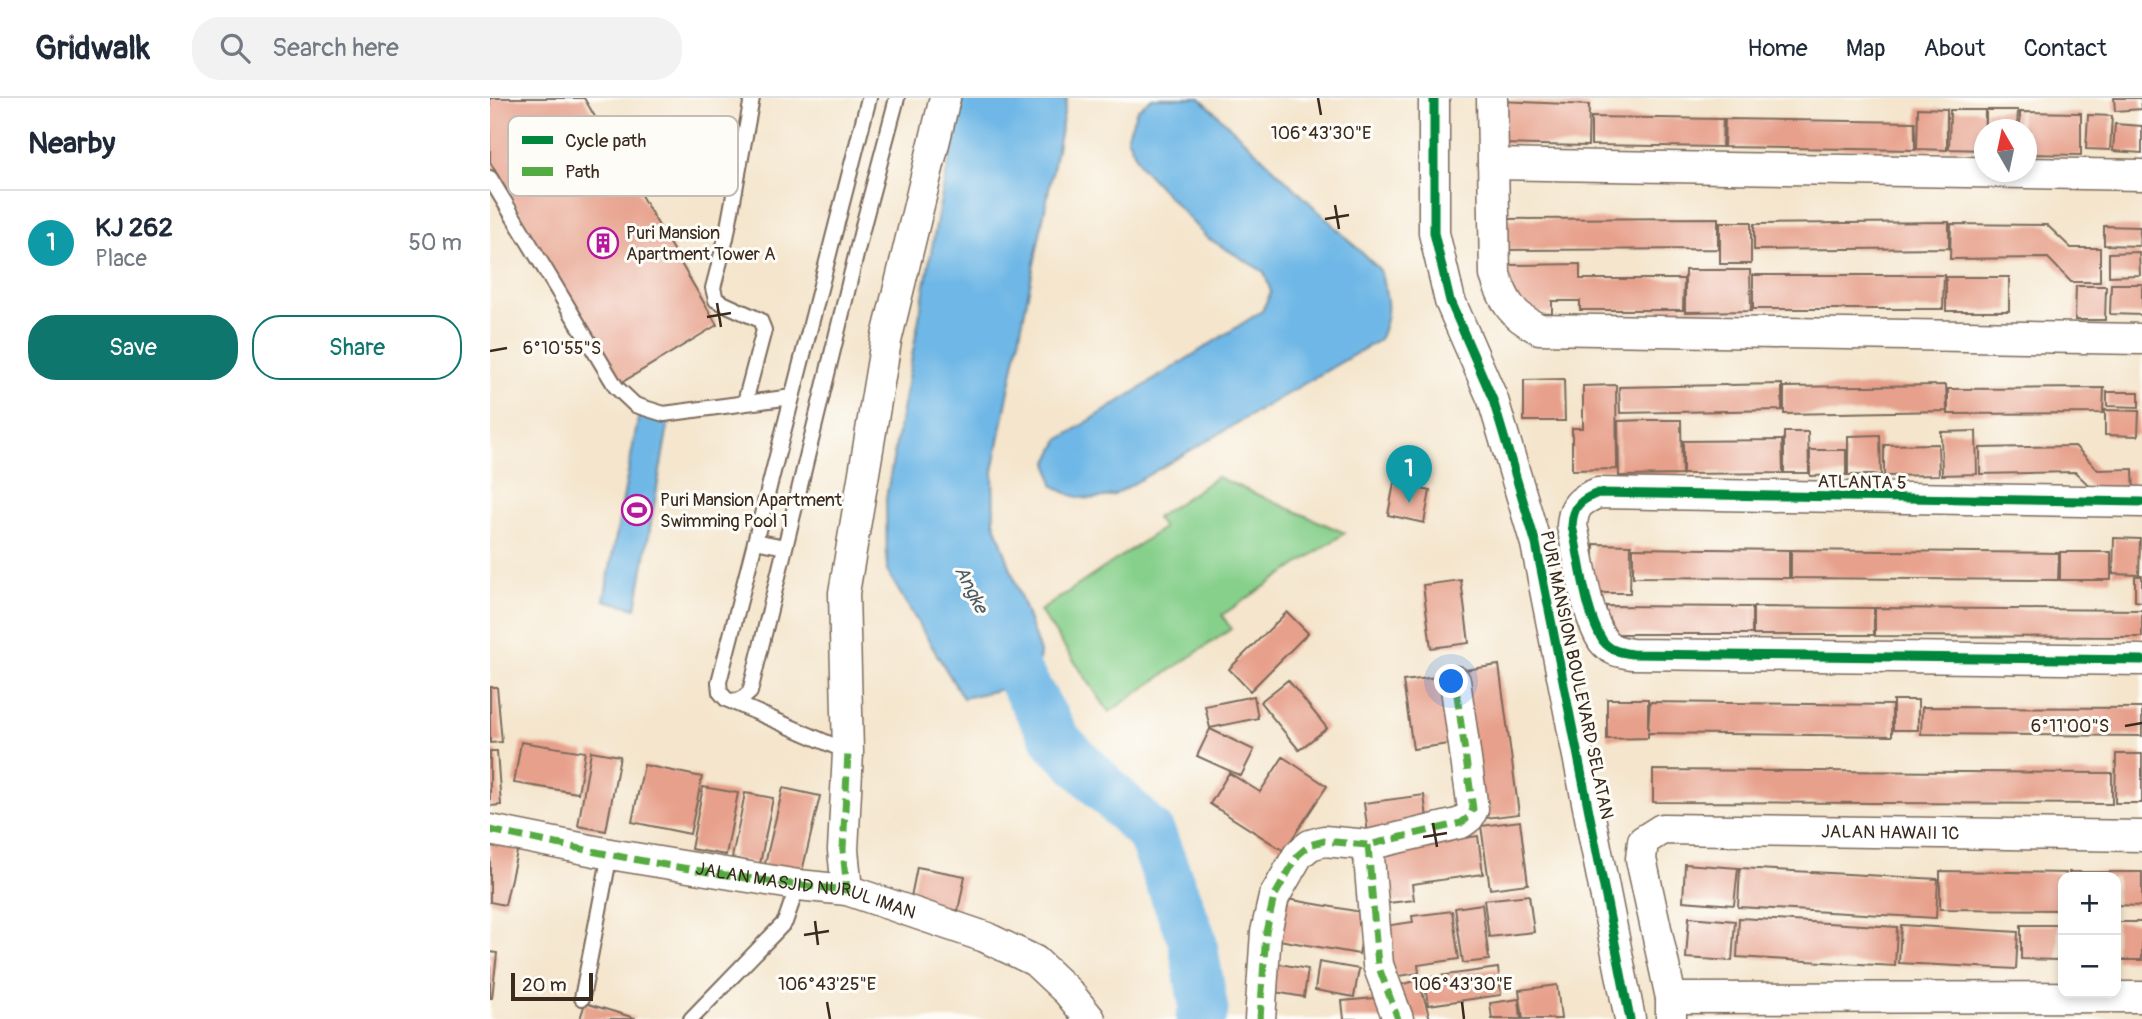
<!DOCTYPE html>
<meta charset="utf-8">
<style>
body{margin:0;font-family:Pangolin,sans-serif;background:#f2f2f3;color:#1f2937}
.controls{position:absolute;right:21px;bottom:21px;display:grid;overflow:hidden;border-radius:14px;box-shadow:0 4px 10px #0003}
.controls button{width:63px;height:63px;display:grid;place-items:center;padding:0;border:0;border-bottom:2px solid #e0e1e3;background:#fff;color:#1f2937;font:35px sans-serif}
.compass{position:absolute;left:1484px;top:21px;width:63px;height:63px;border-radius:50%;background:#fff;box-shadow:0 4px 10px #0003;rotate:351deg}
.scale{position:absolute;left:21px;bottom:18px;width:82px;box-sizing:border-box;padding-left:7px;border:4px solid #3b2a1e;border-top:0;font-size:19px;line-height:24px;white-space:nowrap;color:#3b2a1e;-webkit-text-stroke:5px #fdfcf7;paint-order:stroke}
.you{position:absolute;left:962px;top:584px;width:24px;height:24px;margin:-18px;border:5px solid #fff;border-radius:50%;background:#1a73e8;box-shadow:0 0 0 10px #1a73e833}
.badge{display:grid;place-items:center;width:46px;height:46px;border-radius:50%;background:#0f766e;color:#fff;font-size:23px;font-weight:700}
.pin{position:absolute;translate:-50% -58px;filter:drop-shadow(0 2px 4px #0008)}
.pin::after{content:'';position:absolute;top:37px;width:24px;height:21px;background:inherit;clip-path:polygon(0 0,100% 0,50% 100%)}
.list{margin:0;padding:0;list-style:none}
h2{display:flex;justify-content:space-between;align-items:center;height:91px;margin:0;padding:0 28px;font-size:30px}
h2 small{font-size:23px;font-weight:400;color:#747a83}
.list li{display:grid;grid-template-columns:46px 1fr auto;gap:21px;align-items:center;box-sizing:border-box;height:105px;padding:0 28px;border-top:2px solid #e0e1e3}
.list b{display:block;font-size:26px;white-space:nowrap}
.list p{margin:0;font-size:23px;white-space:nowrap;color:#747a83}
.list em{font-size:23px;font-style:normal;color:#747a83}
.actions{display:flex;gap:14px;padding:21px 28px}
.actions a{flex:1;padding:16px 0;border:2px solid #0f766e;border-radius:28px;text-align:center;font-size:24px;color:#0f766e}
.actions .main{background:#0f766e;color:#fff}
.icon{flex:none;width:38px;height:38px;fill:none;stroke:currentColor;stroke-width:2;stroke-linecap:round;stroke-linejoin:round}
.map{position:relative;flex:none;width:1652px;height:921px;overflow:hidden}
header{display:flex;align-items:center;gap:42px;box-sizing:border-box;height:98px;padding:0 35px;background:#fff;border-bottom:2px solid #e0e1e3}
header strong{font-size:33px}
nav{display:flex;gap:38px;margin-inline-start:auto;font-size:24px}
.search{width:490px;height:63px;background:#f2f2f3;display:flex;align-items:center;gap:18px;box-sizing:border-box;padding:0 24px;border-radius:28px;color:#747a83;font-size:26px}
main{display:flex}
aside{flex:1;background:#fff}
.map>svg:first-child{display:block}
</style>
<header>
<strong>Gridwalk</strong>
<div class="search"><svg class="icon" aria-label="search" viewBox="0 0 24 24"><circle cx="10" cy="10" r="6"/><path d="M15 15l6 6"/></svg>Search here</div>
<nav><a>Home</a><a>Map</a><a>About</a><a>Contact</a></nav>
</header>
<main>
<aside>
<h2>Nearby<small></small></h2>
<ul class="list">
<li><span class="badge" style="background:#0f9aa8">1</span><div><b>KJ 262</b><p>Place</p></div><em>50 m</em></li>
</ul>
<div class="actions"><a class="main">Save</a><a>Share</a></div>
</aside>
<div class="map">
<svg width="1652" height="921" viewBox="0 0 1652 921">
<rect width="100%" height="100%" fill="#fdfcf7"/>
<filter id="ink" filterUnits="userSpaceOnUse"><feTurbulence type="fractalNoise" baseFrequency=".0143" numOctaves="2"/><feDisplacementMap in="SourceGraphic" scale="14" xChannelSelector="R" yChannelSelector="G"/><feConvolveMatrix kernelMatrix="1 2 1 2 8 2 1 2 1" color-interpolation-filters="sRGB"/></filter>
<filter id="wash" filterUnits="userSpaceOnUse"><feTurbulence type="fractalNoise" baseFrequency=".00686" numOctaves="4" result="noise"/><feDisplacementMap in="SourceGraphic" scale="28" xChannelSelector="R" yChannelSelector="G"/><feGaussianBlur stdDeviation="1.57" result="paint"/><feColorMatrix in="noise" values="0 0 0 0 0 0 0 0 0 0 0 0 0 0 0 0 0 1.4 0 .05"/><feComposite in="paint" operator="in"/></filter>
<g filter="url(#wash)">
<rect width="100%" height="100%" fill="#f4e5cc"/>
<path fill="#87d08c" stroke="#617d55" stroke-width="2" d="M727 379 855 435 732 517 741 531 619 614 550 513 673 430 666 420Z"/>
<path fill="#6eb7e6" stroke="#547082" stroke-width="2" d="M473 0H577L503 373 504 423 550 554 547 583 473 600 397 473 396 400 450 106Z
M662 0H710L890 172C898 202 902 213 889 242L624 397C599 403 584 402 563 387L558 364 569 342 772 213 781 194 774 174 716 139 651 69 637 39 647 12Z
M149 316 179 322 146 510 114 502Z"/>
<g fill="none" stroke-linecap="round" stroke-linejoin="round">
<path stroke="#6eb7e6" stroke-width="49" d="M500 527 568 644 661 736 702 841 714 912 710 921"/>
</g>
<g id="blocks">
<path fill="#e7a08b" d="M0 0H94L227 227 129 286 0 64Z
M1624 0H1651L1652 11 1625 13Z
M1010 3 1099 7 1098 48 1009 46Z
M1428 10 1457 11V52L1427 51Z
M1460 12H1495L1494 52 1459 51Z
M1496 12H1528L1527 32H1496Z
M1530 14 1591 15V57L1536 56V32H1530Z
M1598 17 1622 18 1620 52 1596 51Z
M1101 19 1233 21 1232 49 1101 47Z
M1235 21 1425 24V52L1234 49Z
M1625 26 1652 28V55L1623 53Z
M1228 120V151L1014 152V121Z
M1230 124H1261V166H1230Z
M1459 124V150L1264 152V126Z
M1461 126 1557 127 1581 150H1610V184H1581L1558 160 1460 161Z
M1614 128 1650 129 1649 148 1614 147Z
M1649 154 1650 177 1619 178V155Z
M1090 166V181H1194L1193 212H1090V203H1062V215L1034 214 1018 203 1019 167Z
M1195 172H1260L1261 213 1195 214Z
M1263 177H1454L1453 211H1263Z
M1456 179H1519V213H1456Z
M1621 186H1652V217L1620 216Z
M1586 188H1616L1615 222H1585Z
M1074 281 1075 323H1034V282Z
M1292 286V312L1130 315 1129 289Z
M1126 287 1127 371 1082 372V330H1093V288Z
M1456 287 1457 313 1294 316V289Z
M1614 290 1613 315 1458 316V291Z
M1617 294H1649V309L1617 308Z
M1615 312 1649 313 1648 338 1615 337Z
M1159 322H1191L1192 377 1129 378 1128 323Z
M1486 333 1487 376 1452 377 1451 334Z
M1294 334H1318L1319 375H1294Z
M1390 337 1391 377H1358V338Z
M1292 342 1293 375 1193 376V343Z
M1448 346 1449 377 1394 378V347Z
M1585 348 1608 372 1643 371 1644 397H1609L1585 374 1490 376V350Z
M1320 352H1356V377L1320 378Z
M904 385 940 393 934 425 898 417Z
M1624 440 1650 441 1649 477 1623 476Z
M1104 446 1141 447 1140 495H1103Z
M1143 450 1299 452V480L1143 479Z
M1301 452 1569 455 1568 482 1301 480Z
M1570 454H1621V482H1570Z
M1645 478H1652V504L1645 503Z
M971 482 979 545 941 550 933 487Z
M1116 508 1262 509V536H1116Z
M1263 509 1384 510V537H1263Z
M1385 510 1652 512V539L1385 538Z
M797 514 818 535 760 593 739 571Z
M1009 567 1029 716 988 721 968 573Z
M957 578 966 645 923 651 913 583Z
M798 582 837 630 809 652 770 604Z
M0 589H7L12 644 0 645Z
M764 598 768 620 720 630 715 608Z
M1117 601H1158V632L1160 604 1402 607V638L1158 635V640L1117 641Z
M1403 602H1428V632H1403Z
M1432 609 1652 610V638L1431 636Z
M720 631 764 652 751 678 707 658Z
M31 644 95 654 88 695 24 685Z
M0 653H7L11 707 0 708Z
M101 653 130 658 116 733 88 728Z
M1626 656H1652V705H1625Z
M793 659 837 688 794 753 720 706 739 675 770 694Z
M154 667 212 679 200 736 142 724Z
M1163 672 1622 675V706L1163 704Z
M213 689 248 695 236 757 201 751Z
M293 690 330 698 310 782 273 774Z
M255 695 283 700 270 766 242 760Z
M934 697 938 728 878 736 874 705Z
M1030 723 1038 786 1000 791 991 728Z
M988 738 993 776 922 786 924 802 890 806 883 752Z
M0 739 29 745 15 807 0 804Z
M1195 766 1248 770 1244 807 1193 803Z
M427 769 475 778 468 813 420 804Z
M1250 770 1448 781 1446 820 1248 809Z
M1450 773 1576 775 1573 812 1450 811Z
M1579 774H1652V808L1626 807V779H1579Z
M1039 797 1044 834 999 839 994 802Z
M791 800 877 815 869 856 783 841Z
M992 806 999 862 973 865 965 810Z
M962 813 969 861 928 867 929 875 895 880 887 829 923 824 922 818Z
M1199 819 1245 823 1242 863 1196 860Z
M1249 820 1407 829 1405 868 1247 859Z
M1626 824H1652V862H1626Z
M1411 827 1528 834 1526 871 1409 865Z
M1531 827H1568V862L1531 861Z
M0 854 7 855 2 900H0Z
M829 864 869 871 864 899 825 892Z
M784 865 818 871 814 899 779 893Z
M1008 870 1011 897 938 907 934 880Z
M929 882 940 921H916L906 888Z
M1067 887 1071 921H1033L1029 892Z
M896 899 899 921H854L852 903Z
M1029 901 1031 921H1002L1000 905Z
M95 905 145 920V921H90Z"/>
</g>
</g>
<g filter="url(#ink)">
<use href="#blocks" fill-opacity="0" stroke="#7c6b5b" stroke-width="2"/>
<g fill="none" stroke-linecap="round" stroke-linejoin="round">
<g stroke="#7c6b5b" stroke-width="18">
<path id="lane" d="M0 80 126 289 145 307 174 316 302 299
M255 304 274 232 270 222 226 202 223 190 236 140 262 0
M265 443 295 449
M242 603 251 602 260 594 374 124 407 0
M358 654 236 601 230 594 229 584 379 0
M92 900 120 756
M201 921 295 824 308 787"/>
</g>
<g stroke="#7c6b5b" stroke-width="33">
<g id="street">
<path d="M944 0V135L960 203 1003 302 1046 446 1140 921"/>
<path d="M1002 0 1005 177C1015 206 1022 217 1049 231L1652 241"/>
<path d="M1003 66 1652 77"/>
<path d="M1652 404 1108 395C1090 402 1083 408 1082 428 1090 460 1095 516 1113 543 1121 553 1130 554 1142 556L1652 562"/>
<path id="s1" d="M0 732 120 756 308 787 357 792 495 839 545 863 578 894 600 921"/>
<path d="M878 747 888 867 908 921"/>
<path d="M357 792 353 752 358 654 354 495 396 243 455 0"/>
<path d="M1181 900 1652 899"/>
<path d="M770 921 776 834 784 799 808 757 820 747 834 743 878 747 971 725 979 719 983 711 965 583"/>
<path id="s2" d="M1181 921V900L1151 761 1153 743 1172 731 1652 738"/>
</g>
</g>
<use href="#lane" stroke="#fff" stroke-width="14"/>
<use href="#street" stroke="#fff" stroke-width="30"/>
<path stroke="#55ab43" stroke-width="7" stroke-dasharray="14 7" stroke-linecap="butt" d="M0 732C117 757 237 781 357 792L353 752 358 654
M878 747 888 867 908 921
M770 921 776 834 784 799 808 757 820 747 834 743 878 747 971 725 979 719 983 711 965 583"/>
<g stroke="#fdfcf7" stroke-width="13">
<path id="cycleway" d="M944 0V135L960 203 1003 302 1046 446 1140 921
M1652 404 1108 395C1090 402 1083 408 1082 428 1090 460 1095 516 1113 543 1121 553 1130 554 1142 556L1652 562"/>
</g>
<use href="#cycleway" stroke="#00873e" stroke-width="9"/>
</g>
</g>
<path fill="none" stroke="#3b2a1e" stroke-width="2.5" d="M828 0 831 17M845 107 849 131M835 121 859 117M227 205 231 229M217 219 241 215M0 253 17 250M1635 628 1652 625M943 725 947 749M933 739 957 735M325 823 328 847M314 837 339 833M337 904 340 921M972 904 974 921"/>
<defs>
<g id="building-ring" transform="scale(1.575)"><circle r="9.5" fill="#fdfcf7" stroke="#b5179e" stroke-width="1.5"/><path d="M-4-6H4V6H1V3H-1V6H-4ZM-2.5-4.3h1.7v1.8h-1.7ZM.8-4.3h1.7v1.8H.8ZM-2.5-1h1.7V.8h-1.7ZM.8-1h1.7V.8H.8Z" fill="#b5179e"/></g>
<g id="stadium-ring" transform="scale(1.575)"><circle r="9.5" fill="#fdfcf7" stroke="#b5179e" stroke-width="1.5"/><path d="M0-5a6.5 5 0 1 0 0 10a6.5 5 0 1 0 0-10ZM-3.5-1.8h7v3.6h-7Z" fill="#b5179e"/></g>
</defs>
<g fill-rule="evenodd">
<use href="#building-ring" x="113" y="145"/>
<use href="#stadium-ring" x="147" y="412"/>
</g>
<g text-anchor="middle" stroke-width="6" stroke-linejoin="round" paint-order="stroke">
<g font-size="18" fill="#3b2a1e" stroke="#fdfcf7" text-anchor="start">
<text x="136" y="141">Puri Mansion<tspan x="136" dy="21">Apartment Tower A</tspan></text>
<text x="170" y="408">Puri Mansion Apartment<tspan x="170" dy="21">Swimming Pool 1</tspan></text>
</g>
<g font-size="18" fill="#3b2a1e" stroke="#fdfcf7">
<text transform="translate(1372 384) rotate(1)" y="6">ATLANTA 5</text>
<text transform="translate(1087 577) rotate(78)" y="6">PURI MANSION BOULEVARD SELATAN</text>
<text dy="6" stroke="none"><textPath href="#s2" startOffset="432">JALAN HAWAII 1C</textPath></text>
<text dy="6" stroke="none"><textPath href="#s1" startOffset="322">JALAN MASJID NURUL IMAN</textPath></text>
</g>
<g font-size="19" font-style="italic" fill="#4d5b64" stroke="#fdfcf7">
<text transform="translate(482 491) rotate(63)" y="7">Angke</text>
</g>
</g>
<rect x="18" y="18" width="230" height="80" rx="10" fill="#fdfcf7" stroke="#c3bdb6" stroke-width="2"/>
<rect x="32" y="38" width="31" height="8" fill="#00873e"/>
<rect x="32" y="69" width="31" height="9" fill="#55ab43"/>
<g font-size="19" fill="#3b2a1e">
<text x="75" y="49">Cycle path</text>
<text x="75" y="80">Path</text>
</g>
<g font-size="18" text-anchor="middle" fill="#3b2a1e" stroke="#fdfcf7" stroke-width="6" stroke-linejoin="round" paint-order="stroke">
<text x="831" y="41">106°43'30"E</text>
<text x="72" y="256">6°10'55"S</text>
<text x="1580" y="634">6°11'00"S</text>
<text x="337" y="892">106°43'25"E</text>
<text x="972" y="892">106°43'30"E</text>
</g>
</svg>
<div class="controls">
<button>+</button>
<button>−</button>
</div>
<svg class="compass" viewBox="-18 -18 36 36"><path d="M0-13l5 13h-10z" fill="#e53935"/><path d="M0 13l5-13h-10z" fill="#747a83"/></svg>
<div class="scale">20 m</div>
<div class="you"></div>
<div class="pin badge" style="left:919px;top:405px;background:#0f9aa8">1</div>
</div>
</main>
